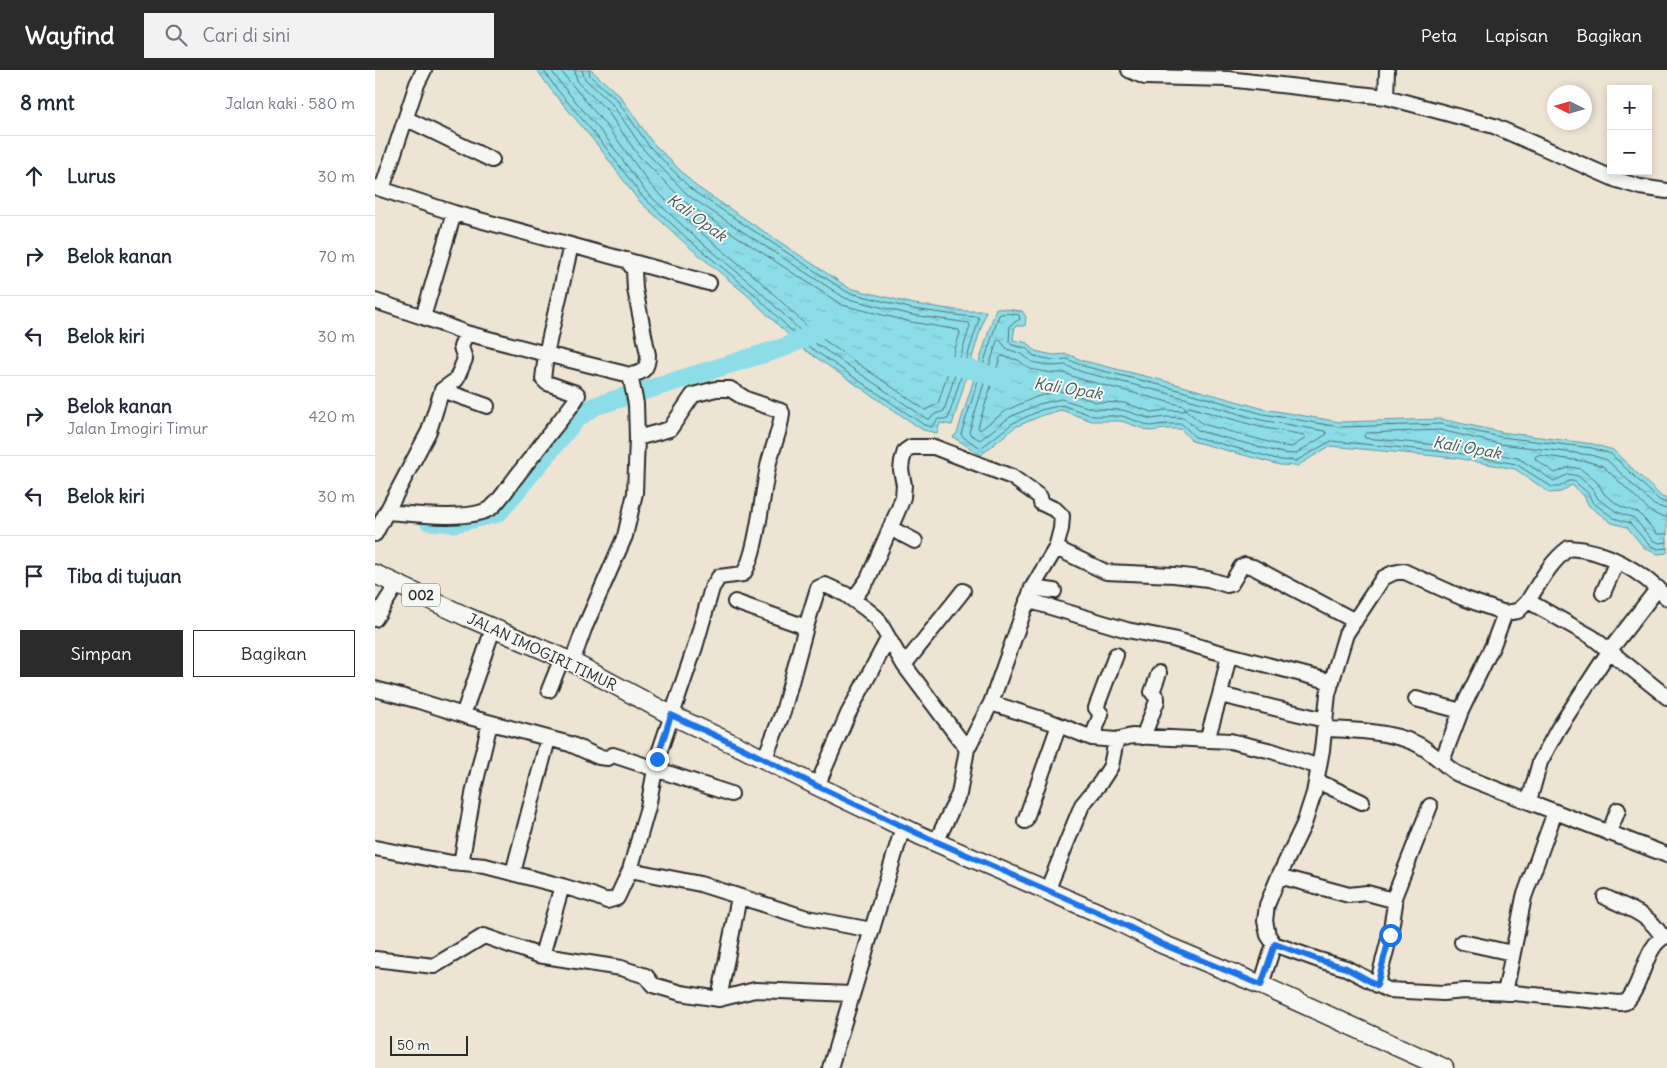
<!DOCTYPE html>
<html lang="id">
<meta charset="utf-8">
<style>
body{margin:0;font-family:Delius,sans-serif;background:#f2f2f3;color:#1f2937}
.controls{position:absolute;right:15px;top:15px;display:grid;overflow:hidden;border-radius:0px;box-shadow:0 2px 8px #0003}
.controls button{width:45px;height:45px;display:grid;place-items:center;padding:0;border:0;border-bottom:1px solid #e0e1e3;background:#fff;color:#1f2937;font:25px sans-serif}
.compass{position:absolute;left:1172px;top:15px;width:45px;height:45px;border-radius:50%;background:#fff;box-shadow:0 2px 8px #0003;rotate:275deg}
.scale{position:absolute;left:15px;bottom:12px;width:78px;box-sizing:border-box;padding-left:5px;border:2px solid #2b2b2b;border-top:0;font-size:14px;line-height:18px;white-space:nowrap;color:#2b2b2b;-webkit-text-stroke:4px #f6f6f2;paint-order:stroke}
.stop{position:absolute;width:15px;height:15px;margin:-11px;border:4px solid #1a73e8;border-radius:50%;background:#fff}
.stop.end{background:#1a73e8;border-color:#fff;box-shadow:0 1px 5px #0008}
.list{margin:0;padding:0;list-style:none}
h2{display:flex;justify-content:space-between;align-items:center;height:65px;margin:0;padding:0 20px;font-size:21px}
h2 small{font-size:16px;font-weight:400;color:#747a83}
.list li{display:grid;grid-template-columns:32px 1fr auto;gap:15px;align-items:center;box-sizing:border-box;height:80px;padding:0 20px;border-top:1px solid #e0e1e3}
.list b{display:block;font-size:19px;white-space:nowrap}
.list p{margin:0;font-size:16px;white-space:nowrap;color:#747a83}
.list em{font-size:16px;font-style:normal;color:#747a83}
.actions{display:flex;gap:10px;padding:15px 20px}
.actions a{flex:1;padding:11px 0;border:1px solid #2b2b2b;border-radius:0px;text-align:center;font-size:18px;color:#2b2b2b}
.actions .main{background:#2b2b2b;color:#fff}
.icon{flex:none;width:28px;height:28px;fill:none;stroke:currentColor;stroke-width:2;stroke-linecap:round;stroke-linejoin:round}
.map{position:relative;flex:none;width:1292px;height:998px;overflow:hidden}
header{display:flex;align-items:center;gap:30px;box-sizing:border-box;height:70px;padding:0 25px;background:#2b2b2b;color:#fff}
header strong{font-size:24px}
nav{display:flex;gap:28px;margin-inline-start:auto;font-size:18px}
.search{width:350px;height:45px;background:#f2f2f3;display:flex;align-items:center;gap:12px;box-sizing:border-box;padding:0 18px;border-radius:0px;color:#747a83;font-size:19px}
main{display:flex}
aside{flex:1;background:#fff}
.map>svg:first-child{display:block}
</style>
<header>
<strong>Wayfind</strong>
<div class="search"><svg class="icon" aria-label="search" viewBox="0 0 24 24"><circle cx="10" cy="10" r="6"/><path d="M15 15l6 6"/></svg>Cari di sini</div>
<nav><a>Peta</a><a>Lapisan</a><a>Bagikan</a></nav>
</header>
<main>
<aside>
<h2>8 mnt<small>Jalan kaki · 580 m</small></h2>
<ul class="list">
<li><svg class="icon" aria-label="ahead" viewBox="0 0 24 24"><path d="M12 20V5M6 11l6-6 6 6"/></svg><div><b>Lurus</b></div><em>30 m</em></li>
<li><svg class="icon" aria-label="right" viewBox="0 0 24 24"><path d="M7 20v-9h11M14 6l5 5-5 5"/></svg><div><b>Belok kanan</b></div><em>70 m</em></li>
<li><svg class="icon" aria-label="left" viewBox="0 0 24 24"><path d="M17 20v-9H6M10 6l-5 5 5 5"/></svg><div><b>Belok kiri</b></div><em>30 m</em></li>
<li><svg class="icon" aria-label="right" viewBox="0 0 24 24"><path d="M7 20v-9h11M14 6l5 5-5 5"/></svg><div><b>Belok kanan</b><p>Jalan Imogiri Timur</p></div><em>420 m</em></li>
<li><svg class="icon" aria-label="left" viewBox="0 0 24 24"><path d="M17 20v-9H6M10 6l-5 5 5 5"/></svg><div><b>Belok kiri</b></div><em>30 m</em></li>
<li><svg class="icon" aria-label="arrive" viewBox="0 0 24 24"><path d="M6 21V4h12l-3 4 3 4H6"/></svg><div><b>Tiba di tujuan</b></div></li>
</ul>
<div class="actions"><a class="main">Simpan</a><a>Bagikan</a></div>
</aside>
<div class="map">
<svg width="1292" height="998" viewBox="0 0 1292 998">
<defs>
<pattern id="water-ripples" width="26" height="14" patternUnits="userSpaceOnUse" patternTransform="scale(1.25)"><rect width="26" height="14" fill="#8cdde7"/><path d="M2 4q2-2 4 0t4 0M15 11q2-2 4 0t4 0" fill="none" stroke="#79bec6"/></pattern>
</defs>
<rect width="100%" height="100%" fill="#eee4d4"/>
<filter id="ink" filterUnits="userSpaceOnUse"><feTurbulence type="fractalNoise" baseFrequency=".02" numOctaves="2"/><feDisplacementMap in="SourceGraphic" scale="10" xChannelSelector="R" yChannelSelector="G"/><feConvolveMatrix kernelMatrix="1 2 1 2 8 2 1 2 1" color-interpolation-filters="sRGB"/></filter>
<g filter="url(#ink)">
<path fill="url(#water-ripples)" stroke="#65969c" d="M162 0H216L245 26 277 72 322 117 474 218 539 234 589 241H611L577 355 565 353 562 363 548 360 427 278 372 225 312 175 263 130 224 77 177 21Z
M621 238 647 241 651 247 650 256H640L638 270 653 273 660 281 678 285 692 284 709 291 790 311 889 339 965 352 1066 349 1126 362 1218 374 1238 380 1287 427 1292 429V483L1283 484 1270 479 1252 457 1237 453 1214 436 1209 426 1197 415 1186 422 1175 423 1140 399 1081 388 955 376 922 396 905 395 817 371 806 359H791L775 361 746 351H717L686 340 668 345 640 357 606 385 578 367 582 363Z"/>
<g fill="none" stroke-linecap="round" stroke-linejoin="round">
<path stroke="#527276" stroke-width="1" d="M168 0 181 18 228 74 267 126 315 171 376 221 430 274 549 355 557 357 563 349H573L604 249 603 247 588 246 538 239 472 222 318 121 274 76 242 30 215 6 214 0
M176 0 186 14 233 70 271 122 319 166 380 217 434 269 552 349H554L560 344 569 341 595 256 594 253 537 245 470 228 356 154 314 126 269 80 237 34 210 9 207 0
M185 0 239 65 277 117 324 161 385 211 439 263 550 340 563 334 585 263 584 260 536 252 467 235 311 133 263 85 231 39 204 14 201 7 200 0
M625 270 632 279 647 284 657 292 677 296 690 295 707 302 788 322 886 350 950 361 952 364 920 384 907 383 824 361 809 348 791 347 776 349 748 340 719 339 686 329 664 334 635 347 605 370 595 364 594 362 622 271Z
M627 286 643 290 655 299 677 303H689L705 309 809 336 811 339 809 341 791 340 777 342 749 333 721 332 692 322 684 321 661 327 632 340 605 360 603 357 625 288Z
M814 337 885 357 929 365 931 368 917 377 908 376 828 354 812 341V339Z
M1292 433 1284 430 1236 384 1217 378 1126 367 1065 354 965 357 888 344 789 316 708 296 692 289 678 290 659 286 651 278 637 275 634 272 635 255 645 249 644 245C638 244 629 242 624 245L586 364 588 367 606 378 638 353 666 340 687 335 718 346H747L775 356 791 354H807L820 367 906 390 921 391 956 371 1082 383 1141 394 1177 417H1184L1194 411H1199L1213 423 1218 433 1239 448 1255 453 1274 475 1283 479 1292 478
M1292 439 1279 435 1232 390 1216 385 1125 374 1065 360 991 363 989 365 990 368 1083 377 1143 388 1179 411 1194 404 1203 406 1218 419 1223 429 1242 442 1259 448 1277 470 1284 473 1292 472
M1292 447 1284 446 1275 441 1228 396 1214 392 1163 385 1160 387 1161 390 1180 403 1195 397 1206 399 1223 413 1229 424 1245 436 1264 443 1282 464H1292"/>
<path stroke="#8cdde7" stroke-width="19" d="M570 294 598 300 626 309
M54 451 80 453 123 443 202 348 220 336 410 277 444 261"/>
<g stroke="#2b2b2b" stroke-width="18">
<path id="minor" d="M754 0 770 7 853 9 1011 27 1119 56 1242 110 1265 117 1292 121
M1011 27 1012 0
M32 49 117 90
M0 117 79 143 334 213
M7 119 42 14 49 0
M196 175 171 284 255 305C268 303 273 299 273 285L260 219 259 200 252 190
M0 231 48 247 79 143
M67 320 112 336
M12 442C36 444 98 452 117 437 127 428 133 417 141 407 150 395 160 383 169 371 174 363 202 331 203 325L201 323 172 313 168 309 171 284 91 263 48 247
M515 458 540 471
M0 464 54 361 67 320 81 310 85 301 90 289 86 277 91 263
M681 478 731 502 799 505 833 509 852 515 856 514 866 497 870 495 878 497 980 551
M657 518 679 521
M1228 523 1242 491
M478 530 493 509 524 438 528 427 529 415 526 400 527 391 530 381 536 377H559L637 407 665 427 666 433 681 440 687 446 686 459 681 478 657 518 616 633 592 679 584 724 561 772
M652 530 752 560 798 569 839 581 957 612
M1153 531C1165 512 1175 492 1194 478 1232 480 1266 501 1292 528
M360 532 431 557
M0 549 22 514
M197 592 209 559 250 466 260 423 262 368 261 334 255 305
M529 595 588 521
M0 619 44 631 94 647 195 674 224 687 233 688 238 685 356 724
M174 620 187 588
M845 625 950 650
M1041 629 1086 641
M616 633 676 652 717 668 741 670 757 666 855 671 897 681 944 697
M88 645 118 559
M949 659C979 660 1013 661 1040 673 1056 680 1067 694 1081 703 1085 705 1090 707 1095 709L1292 785
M768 667 782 631V628L777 622 784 603
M717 668 726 644 721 638 741 585
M832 670 845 625 854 585
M389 690 408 642 431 557 443 518 450 515 470 524 491 539 502 548 529 595 592 679
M1067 691 1086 641 1118 575 1130 543
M942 711 987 732
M442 716 473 644 513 569
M1154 731 1165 692 1183 659 1235 580 1283 518
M650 751 684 655
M1234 763 1243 740
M0 778 77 793 110 796 187 816 217 825 232 831 242 828 255 800 273 737 282 689 320 577 337 518 344 507 368 504C382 486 388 417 394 392 398 376 406 359 407 343L406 341 371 329 355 319H341L318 325 295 359 262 368
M86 794 99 719 115 653
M255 800 325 814 432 848 497 860
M138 803 173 669
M904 806 974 825 992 823 1018 830 1020 834 1015 865 1002 915
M672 821 707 735 725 713 736 696 741 670
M1230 827C1252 838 1275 844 1287 867
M1018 830 1055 736
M1087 872 1137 883
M899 874 893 865 890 851 892 835 904 806 929 754 939 723 947 680 953 624 967 577 971 564 1008 508 1018 503 1028 501 1088 528 1130 543 1143 541 1153 531 1217 567 1292 627
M167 885 187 816
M0 889 59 896 109 866 163 885 246 898 271 906 278 915 306 923 344 929 380 920 476 924
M886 915 899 874 944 890 971 898 1013 920 1068 923 1090 921 1138 923 1245 933 1251 932C1267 918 1270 872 1292 866
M1130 923 1149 827 1180 742
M344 929 364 827
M455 998 528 757"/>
</g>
<g stroke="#2b2b2b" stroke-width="21">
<path id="major" d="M0 504 92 547 197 592 296 645 367 678 442 716 544 765 740 850 787 874 886 915 1069 998"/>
</g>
<use href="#minor" stroke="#f6f6f2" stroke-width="14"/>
<use href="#major" stroke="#f6f6f2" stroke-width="18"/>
</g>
</g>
<g fill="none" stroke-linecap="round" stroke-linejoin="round" filter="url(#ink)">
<path stroke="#1a73e8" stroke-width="6" d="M282 689 296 645 367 678 442 716 544 764 740 850 787 874 886 915 900 874 944 890 971 898 1002 915 1015 865"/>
</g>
<g text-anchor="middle" stroke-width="4" stroke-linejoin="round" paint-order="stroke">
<rect fill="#f6f6f2" stroke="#686867" stroke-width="1" x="27" y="513.5" width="38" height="23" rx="4"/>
<g font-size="14" font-weight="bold" fill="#2b2b2b">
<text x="46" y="530">002</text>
</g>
<g font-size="15" fill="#2b2b2b" stroke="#f6f6f2">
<text transform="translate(167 582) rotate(25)" y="5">JALAN IMOGIRI TIMUR</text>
</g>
<g font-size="16" font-style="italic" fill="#43585a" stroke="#f6f6f2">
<text transform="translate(322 147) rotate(36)" y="6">Kali Opak</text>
<text transform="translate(693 318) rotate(9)" y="6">Kali Opak</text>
<text transform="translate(1092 377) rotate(10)" y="6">Kali Opak</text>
</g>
</g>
</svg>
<div class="controls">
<button>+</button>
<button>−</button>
</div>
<svg class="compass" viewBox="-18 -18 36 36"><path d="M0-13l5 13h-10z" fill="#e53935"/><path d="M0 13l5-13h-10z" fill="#747a83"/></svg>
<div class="scale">50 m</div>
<div class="stop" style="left:1015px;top:865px"></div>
<div class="stop end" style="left:282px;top:689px"></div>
</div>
</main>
